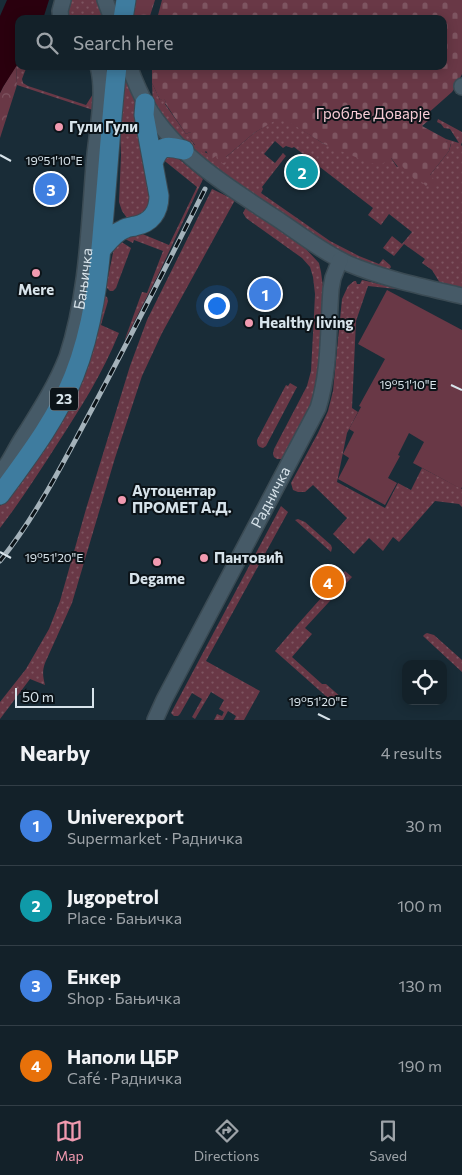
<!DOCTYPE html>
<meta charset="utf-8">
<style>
body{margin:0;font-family:Commissioner,sans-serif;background:#1c2931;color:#f1f3f6}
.controls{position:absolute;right:15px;bottom:15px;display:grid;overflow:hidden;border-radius:10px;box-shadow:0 2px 12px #0003}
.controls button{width:45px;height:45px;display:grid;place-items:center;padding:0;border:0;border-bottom:1px solid #323e46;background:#132129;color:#f1f3f6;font:25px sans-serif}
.scale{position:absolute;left:15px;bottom:12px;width:79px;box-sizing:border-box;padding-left:5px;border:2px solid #d7e3ea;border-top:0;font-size:14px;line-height:18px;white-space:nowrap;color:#d7e3ea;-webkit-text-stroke:4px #0b1318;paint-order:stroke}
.you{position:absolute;left:216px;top:305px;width:18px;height:18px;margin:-12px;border:4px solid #fff;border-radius:50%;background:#1a73e8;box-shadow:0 0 0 8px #1a73e833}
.badge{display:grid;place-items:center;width:32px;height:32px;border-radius:50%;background:#f19ab0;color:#fff;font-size:16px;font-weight:700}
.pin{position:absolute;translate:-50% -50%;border:2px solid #fff;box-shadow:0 1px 5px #0006}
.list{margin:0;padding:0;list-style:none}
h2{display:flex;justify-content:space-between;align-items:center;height:65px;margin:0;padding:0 20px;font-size:21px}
h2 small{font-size:16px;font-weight:400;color:#9da3a8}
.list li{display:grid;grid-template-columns:32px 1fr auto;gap:15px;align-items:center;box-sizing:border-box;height:80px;padding:0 20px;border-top:1px solid #323e46}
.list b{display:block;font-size:19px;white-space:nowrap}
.list p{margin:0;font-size:16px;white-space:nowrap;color:#9da3a8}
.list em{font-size:16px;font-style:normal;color:#9da3a8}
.icon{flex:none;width:28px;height:28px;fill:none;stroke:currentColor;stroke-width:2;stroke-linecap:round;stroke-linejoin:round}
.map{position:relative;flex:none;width:462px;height:720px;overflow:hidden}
.search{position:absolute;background:#132129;box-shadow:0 2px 12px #0003;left:15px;right:15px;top:15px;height:55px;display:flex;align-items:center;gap:12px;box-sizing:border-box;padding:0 18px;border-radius:10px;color:#9da3a8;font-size:19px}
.sheet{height:385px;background:#132129}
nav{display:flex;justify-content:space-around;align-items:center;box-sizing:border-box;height:70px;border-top:1px solid #323e46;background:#132129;font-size:14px;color:#9da3a8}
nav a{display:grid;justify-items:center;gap:2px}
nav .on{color:#f19ab0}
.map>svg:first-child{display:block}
</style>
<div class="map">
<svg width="462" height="720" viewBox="0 0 462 720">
<defs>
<pattern id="grass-dots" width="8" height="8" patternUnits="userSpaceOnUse" patternTransform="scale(1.25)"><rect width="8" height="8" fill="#693846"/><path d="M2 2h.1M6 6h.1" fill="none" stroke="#7e5561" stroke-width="1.8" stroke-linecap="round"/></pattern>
<pattern id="forest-crowns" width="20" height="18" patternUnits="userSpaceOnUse" patternTransform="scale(1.25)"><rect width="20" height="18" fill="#693846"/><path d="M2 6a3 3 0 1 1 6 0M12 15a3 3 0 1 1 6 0" fill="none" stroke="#7e5561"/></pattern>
<pattern id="cemetery-stones" width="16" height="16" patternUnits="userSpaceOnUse" patternTransform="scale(1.25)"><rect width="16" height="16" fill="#693846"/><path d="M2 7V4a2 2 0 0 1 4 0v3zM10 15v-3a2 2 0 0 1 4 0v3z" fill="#7e5561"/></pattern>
</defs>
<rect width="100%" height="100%" fill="#192c37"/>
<path fill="url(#grass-dots)" d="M70 0H96L99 4 104 19H68C65 13 66 5 70 0Z
M19 62V66H27L22 79 23 83 28 86 86 105 93 94V110L17 85 16 65Z
M125 74 136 104 153 193 148 215 127 218 122 211 119 202 121 155 120 133Z
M152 83 160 100 164 98 166 102 165 104 186 134 190 132 192 134 189 136C196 152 209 155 226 157L254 133 281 116 324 144 391 158 397 167 401 164 418 182 430 175 449 151 451 144 446 141V139L459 143 450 129 444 128 441 124 437 122 438 119 462 132V142L461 145 462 146V291L440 283 432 270 422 263 425 259 404 244 394 256 383 248 392 236 402 244 412 232 389 214 381 225 368 215 373 208 294 147 292 148 286 146 283 148 275 141 264 154 275 163 283 153 286 156 262 187 263 189 261 193 330 241 359 256 379 264 383 259 390 265 391 267 389 270H387L355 259 335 249 221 176 172 131 153 105Z
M168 150 203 179 160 271 125 340V339L142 292 147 293 163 251 134 240 133 243 125 239 129 233H140L169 245 197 187 161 158Z
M212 189 235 200 162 333 142 376 115 458 72 603 45 663C42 671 43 677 45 685L30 679 0 719V702L26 669 49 629 60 601 86 509 130 366 147 320Z
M246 207 305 248 319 263 321 272 323 287 319 362 314 391 310 407 283 459H277L274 457 273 454 274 449 307 386 311 371 314 315 315 294 313 277 310 267 302 258 246 218 243 213Z
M120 241 131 248 116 288 113 291H110L107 288V282L114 248Z
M362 280 405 290 368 286 356 321 352 408 358 412 347 433 337 482 385 508 398 483 411 490 422 468 462 489V507L459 504 435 501 399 542 393 537 383 551 369 538 354 554 333 534 347 518 313 485 305 492H298L293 490 291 483 318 433 328 411 333 391 342 299 348 286 354 281H356L357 284H360Z
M105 296 107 297 108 301 101 325 119 333C103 373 80 409 56 446 38 474 20 502 0 528V506L20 480 103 297Z
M290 383 297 387 266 446 263 448C258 447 257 445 257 440L286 385 288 386Z
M281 506 288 512 206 661 260 691 244 720H234L236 716 228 711 223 720H214L217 714 222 716 224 712 219 709 224 700 211 692 195 719 192 717 202 699 192 693 180 714 178 716H174L171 713Z
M298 519 305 522 331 545 332 548 331 552 295 520Z
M345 571 352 577 305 628 312 634 292 657 322 684H326L342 698H328L275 651 298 624Z
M427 633 434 635 462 660V672L423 636 425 634Z"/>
<path fill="url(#forest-crowns)" d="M135 0H155L149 19H132Z
M16 65 17 85 0 138V93L3 87Z"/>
<path fill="url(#cemetery-stones)" d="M162 0H462V74L456 86 452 92 426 115 429 120 422 126 446 139V141L451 143 449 151 430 175 437 183 432 187 429 183 426 186 421 181 418 183 401 165 398 167 391 158 381 165 370 163 324 144 281 117 254 133 226 157 227 162 224 165 216 156 210 160 207 156 208 154 206 151 203 154 199 150H198L194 146 195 145 188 136 191 134 190 132 186 134 165 103 166 102 164 99 160 100 152 83V66H443V19H157Z"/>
<path fill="#693846" d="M387 290 462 330V487L461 489 413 463 424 442 409 433 398 455 400 456 388 478 397 483 385 505 338 479 349 458 343 454 354 432 349 429 361 407 359 406 385 359 358 344Z"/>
<path fill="#2a000e" d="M7 0H49L43 19H19V62L3 87 0 93V16Z"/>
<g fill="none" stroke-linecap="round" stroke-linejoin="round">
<g stroke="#3a4a53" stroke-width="18">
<g id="minor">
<path d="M105 0 112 19"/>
<path d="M61 19 60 11 63 0"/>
<path d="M129 66C134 79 139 92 146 104 176 156 230 188 279 220 301 235 324 253 349 264 385 279 424 287 462 296"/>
<path d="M462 86V87"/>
<path id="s1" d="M0 474 8 463C14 453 20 441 27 431 42 407 57 383 67 357 87 297 89 228 94 165 96 134 106 96 98 66"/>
<path id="s2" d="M155 720 164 700 318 408C330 370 328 329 331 289L333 278 340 260"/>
</g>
</g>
<g stroke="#3a4a53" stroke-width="21">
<path id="major" d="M123 19 126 0
M153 163C160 144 167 146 184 150
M101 250C108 242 114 233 124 229 127 227 131 227 135 226 151 223 159 212 159 196L144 115 145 103
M0 495C27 458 57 419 74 376 93 328 99 276 103 225 108 172 111 119 117 66"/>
</g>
<use href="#minor" stroke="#465a67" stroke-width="15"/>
<use href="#major" stroke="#3e7c9f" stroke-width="19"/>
<g stroke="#a4b2ba" stroke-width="5">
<path id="rail" d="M0 561C37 515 64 461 92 409 131 336 168 263 205 189"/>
</g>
<use href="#rail" stroke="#0b1318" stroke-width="3" stroke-dasharray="9" stroke-linecap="butt"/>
</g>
<path fill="none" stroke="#d7e3ea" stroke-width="2" d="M0 155 11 161M451 385 462 390M0 552 11 558M318 714 330 720"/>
<g fill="#f19ab0" stroke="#0b1318" stroke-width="2">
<circle cx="59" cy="127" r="5"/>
<circle cx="36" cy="273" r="5"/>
<circle cx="249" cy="323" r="5"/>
<circle cx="122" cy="500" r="5"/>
<circle cx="204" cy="558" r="5"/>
<circle cx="157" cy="562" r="5"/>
</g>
<g text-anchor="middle" stroke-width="4" stroke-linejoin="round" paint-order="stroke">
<rect fill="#0b1318" stroke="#9aa5ab" stroke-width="1" x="50" y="387.5" width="28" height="23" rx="4"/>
<g font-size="14" font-weight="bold" fill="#d7e3ea">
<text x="64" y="404">23</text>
</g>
<g font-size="15" fill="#f7ccd6" stroke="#0b1318">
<text x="373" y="119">Гробље Доварје</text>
</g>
<g font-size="15" font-weight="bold" fill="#d7e3ea" stroke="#0b1318" text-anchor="start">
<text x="69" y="132">Гули Гули</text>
<text x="36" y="295" text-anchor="middle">Mere</text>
<text x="259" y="328">Healthy living</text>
<text x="132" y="496">Аутоцентар<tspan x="132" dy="17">ПРОМЕТ А.Д.</tspan></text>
<text x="214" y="563">Пантовић</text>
<text x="157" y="584" text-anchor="middle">Degame</text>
</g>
<g font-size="15" fill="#d7e3ea" stroke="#0b1318">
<text dy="5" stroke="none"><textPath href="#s1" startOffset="215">Бањичка</textPath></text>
<text dy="5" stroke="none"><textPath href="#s2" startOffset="251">Радничка</textPath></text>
</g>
</g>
<g font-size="12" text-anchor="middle" fill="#d7e3ea" stroke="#0b1318" stroke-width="4" stroke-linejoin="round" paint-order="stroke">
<text x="54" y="165">19°51'10"E</text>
<text x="408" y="389">19°51'10"E</text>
<text x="54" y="562">19°51'20"E</text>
<text x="318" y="706">19°51'20"E</text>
</g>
</svg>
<div class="controls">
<button><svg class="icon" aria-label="locate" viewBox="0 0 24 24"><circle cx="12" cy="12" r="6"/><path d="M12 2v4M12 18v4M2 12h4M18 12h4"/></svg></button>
</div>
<div class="scale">50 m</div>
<div class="you"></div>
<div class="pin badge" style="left:265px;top:294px;background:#3f7fe0">1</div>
<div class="pin badge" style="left:302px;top:172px;background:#0f9aa8">2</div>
<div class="pin badge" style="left:51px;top:189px;background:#3f7fe0">3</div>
<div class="pin badge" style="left:328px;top:582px;background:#e8710a">4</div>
<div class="search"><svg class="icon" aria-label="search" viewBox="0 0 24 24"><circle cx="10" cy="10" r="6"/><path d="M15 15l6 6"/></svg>Search here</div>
</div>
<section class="sheet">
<h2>Nearby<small>4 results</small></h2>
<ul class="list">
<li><span class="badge" style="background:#3f7fe0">1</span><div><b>Univerexport</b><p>Supermarket · Радничка</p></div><em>30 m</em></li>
<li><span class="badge" style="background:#0f9aa8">2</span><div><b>Jugopetrol</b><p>Place · Бањичка</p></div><em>100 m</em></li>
<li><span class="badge" style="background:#3f7fe0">3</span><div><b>Енкер</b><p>Shop · Бањичка</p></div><em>130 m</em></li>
<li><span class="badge" style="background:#e8710a">4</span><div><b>Наполи ЦБР</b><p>Café · Радничка</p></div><em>190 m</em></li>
</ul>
</section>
<nav>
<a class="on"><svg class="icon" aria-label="map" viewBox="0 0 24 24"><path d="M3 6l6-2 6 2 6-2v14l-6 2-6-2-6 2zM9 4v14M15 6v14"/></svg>Map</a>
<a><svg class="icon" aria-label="directions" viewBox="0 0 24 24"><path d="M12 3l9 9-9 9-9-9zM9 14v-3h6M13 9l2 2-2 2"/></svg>Directions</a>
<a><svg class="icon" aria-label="saved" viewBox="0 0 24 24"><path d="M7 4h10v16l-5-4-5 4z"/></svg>Saved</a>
</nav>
